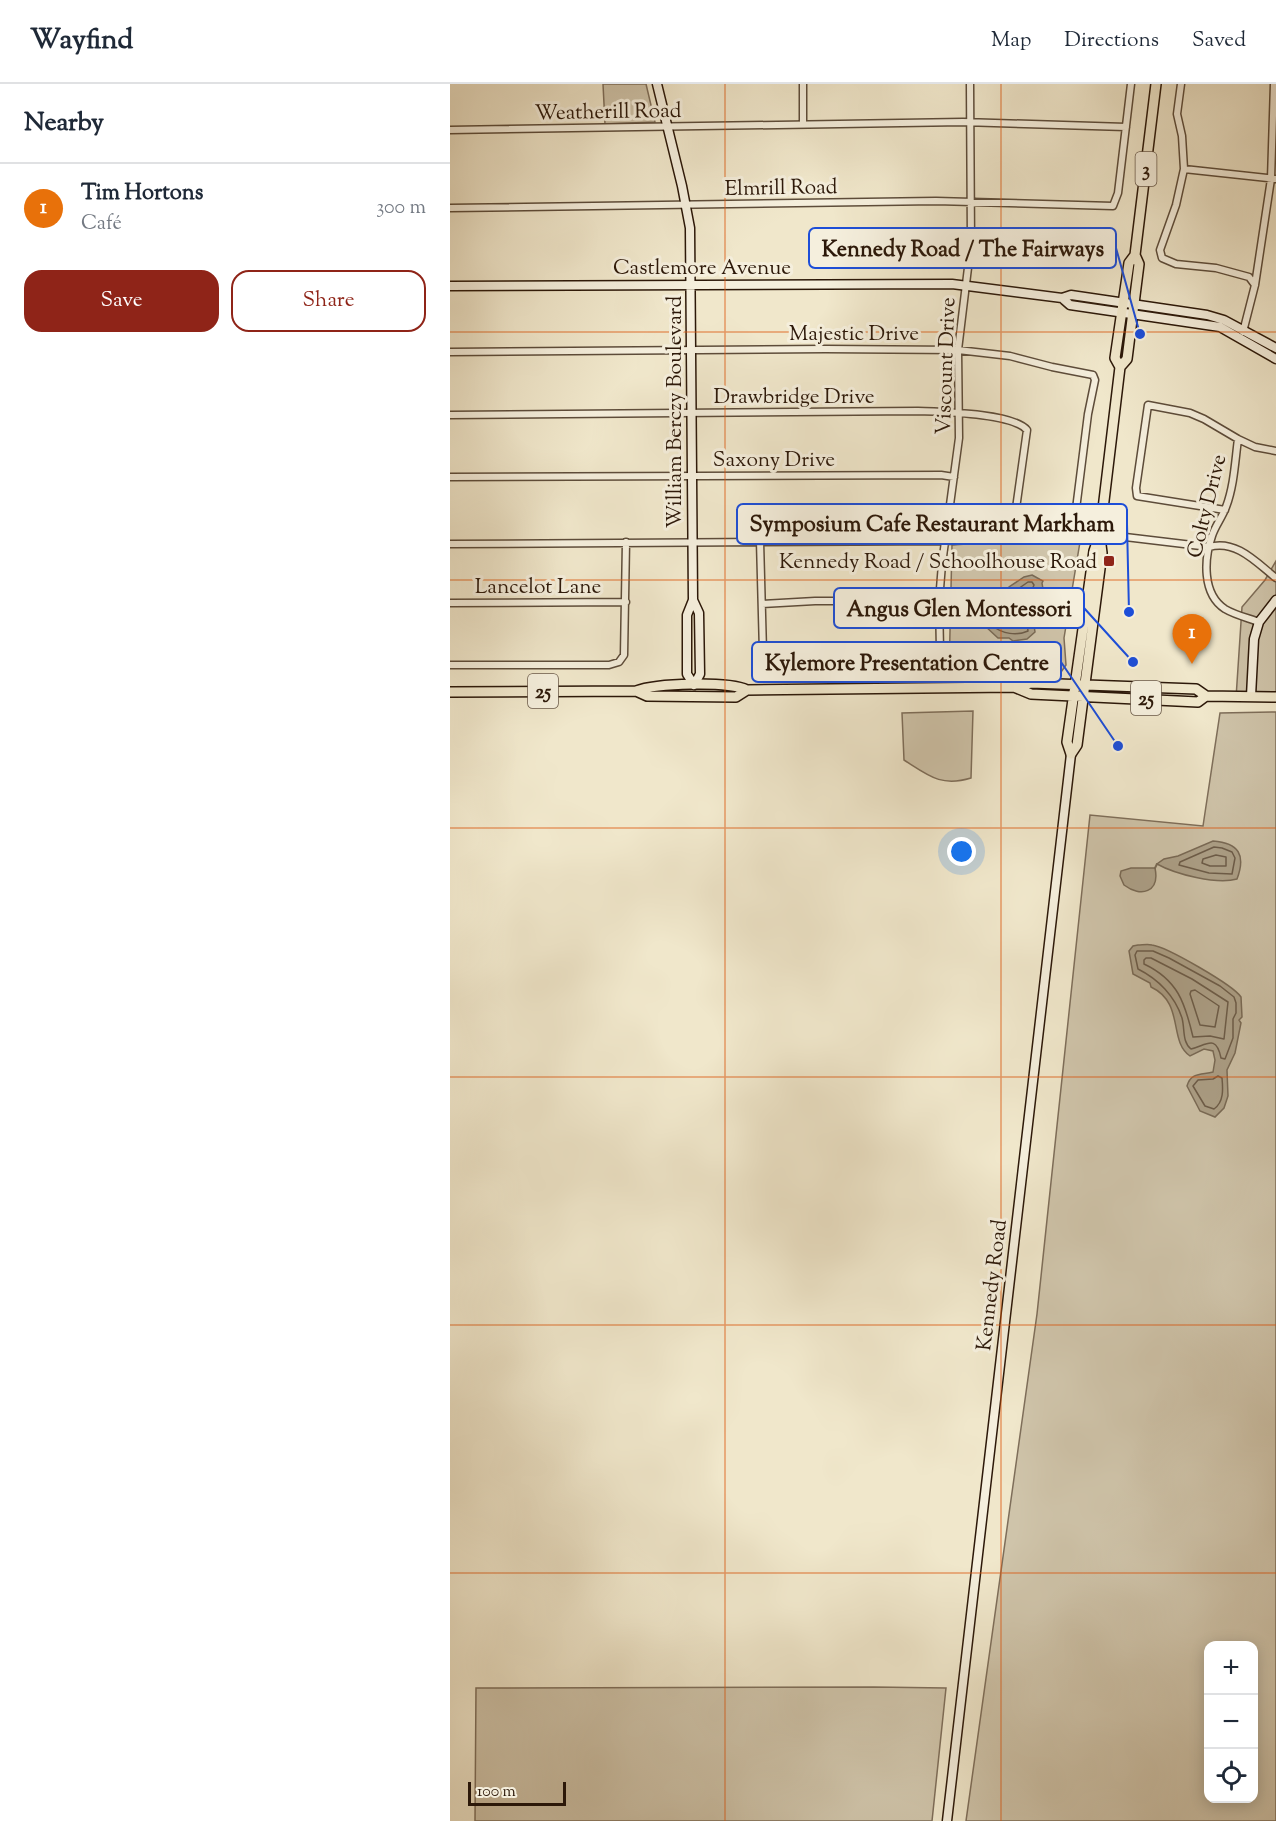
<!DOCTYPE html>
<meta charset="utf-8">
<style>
body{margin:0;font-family:"Sorts Mill Goudy",serif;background:#f2f2f3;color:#1f2937}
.controls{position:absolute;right:18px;bottom:18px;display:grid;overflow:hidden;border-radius:12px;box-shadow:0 3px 15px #0003}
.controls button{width:54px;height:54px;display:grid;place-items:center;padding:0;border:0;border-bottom:2px solid #e0e1e3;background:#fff;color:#1f2937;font:30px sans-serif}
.scale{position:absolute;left:18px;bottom:15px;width:98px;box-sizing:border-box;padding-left:6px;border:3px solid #2c1809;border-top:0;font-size:16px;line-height:21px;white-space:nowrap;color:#2c1809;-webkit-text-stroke:4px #f5efdd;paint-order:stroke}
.you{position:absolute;left:512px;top:768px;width:21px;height:21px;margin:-15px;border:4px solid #fff;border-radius:50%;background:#1a73e8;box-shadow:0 0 0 9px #1a73e833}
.badge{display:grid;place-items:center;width:39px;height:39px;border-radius:50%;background:#8f2418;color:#fff;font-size:20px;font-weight:700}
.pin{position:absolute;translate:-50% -50px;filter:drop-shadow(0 2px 3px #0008)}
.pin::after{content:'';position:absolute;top:32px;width:21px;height:18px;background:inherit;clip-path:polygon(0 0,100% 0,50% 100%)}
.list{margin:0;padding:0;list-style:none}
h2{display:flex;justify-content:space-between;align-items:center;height:78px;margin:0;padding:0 24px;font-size:26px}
h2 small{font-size:20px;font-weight:400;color:#747a83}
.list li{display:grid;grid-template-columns:39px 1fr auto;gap:18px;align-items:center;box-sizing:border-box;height:90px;padding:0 24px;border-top:2px solid #e0e1e3}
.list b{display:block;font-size:22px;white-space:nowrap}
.list p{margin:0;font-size:20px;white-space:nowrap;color:#747a83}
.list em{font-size:20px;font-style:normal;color:#747a83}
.actions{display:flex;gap:12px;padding:18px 24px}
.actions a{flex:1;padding:14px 0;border:2px solid #8f2418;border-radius:18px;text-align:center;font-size:21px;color:#8f2418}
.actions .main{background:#8f2418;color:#fff}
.icon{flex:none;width:33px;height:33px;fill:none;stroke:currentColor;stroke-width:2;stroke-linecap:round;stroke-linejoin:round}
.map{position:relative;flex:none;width:826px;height:1737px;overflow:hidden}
header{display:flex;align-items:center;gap:36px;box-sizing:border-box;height:84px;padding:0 30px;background:#fff;border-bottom:2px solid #e0e1e3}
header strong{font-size:28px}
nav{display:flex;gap:33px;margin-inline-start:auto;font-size:21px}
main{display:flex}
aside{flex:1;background:#fff}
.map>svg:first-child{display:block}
</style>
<header>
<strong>Wayfind</strong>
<nav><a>Map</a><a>Directions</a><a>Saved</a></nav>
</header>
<main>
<aside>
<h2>Nearby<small></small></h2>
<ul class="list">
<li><span class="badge" style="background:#e8710a">1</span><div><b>Tim Hortons</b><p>Café</p></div><em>300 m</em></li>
</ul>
<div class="actions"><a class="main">Save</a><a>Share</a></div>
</aside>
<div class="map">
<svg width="826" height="1737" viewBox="0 0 826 1737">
<rect width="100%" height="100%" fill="#f0e7cb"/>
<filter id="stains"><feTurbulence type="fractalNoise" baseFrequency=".00333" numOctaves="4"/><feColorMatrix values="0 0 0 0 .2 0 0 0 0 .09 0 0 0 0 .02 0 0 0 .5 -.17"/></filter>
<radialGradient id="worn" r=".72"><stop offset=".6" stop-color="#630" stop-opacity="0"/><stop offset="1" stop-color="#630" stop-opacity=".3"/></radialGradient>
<path fill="#cfc4aa" stroke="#7e6e5a" stroke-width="1.5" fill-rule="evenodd" d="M153 0H196L205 38 155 40Z
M562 457 630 458 614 554 616 581 609 591H499L502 461Z
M826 477V615L786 614 792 523 815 496Z
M523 627 521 694C491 703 479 692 454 676L452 629Z
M826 628V1737H516L587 1230 640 731 753 742 770 629ZM758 1562H804V1714H758Z
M424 1603 496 1604 482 1737H25L26 1604Z"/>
<path fill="#ada189" stroke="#796a56" stroke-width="1.5" d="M582 491 593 497 592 499 593 505 588 507 581 523 585 548 577 555 563 557 559 554H548L535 542V534C542 529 554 530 562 526L563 523 557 516 559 503 574 493Z
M763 757C789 759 796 771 787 795 767 801 725 790 707 780L714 775 728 772Z
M681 784H705C710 808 691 814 674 801L670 792 671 787Z
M688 861C692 861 698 860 702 861 717 863 783 901 791 913L792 933 789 936 791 939 785 969 777 986 778 1012 774 1024 765 1033 750 1027 737 1002C741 988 752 991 763 988L765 976 763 967 754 965 740 972C718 957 735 919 701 903L700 899 683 890 679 867 683 862Z"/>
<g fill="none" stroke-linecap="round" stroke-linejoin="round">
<path stroke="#6c5c49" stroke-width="1.5" d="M578 498H582L584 501 575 523 578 547C567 552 552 550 543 542L542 539 557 535 567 530 569 523 564 515 565 507Z
M764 763 772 764 782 768 785 774 782 790 759 789 729 781 730 778Z
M766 771 776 773V782H760L752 779 753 775Z
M687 867H703L719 874 770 902 784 913 786 919V929L783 935V954L775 975 771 974C766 950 757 961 741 965 732 958 735 945 732 934 725 912 708 895 688 885L685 871Z
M696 874H701L742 895 778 918 774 955 760 952 743 953C735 919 728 896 694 880V876Z
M745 906 769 922 765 943 750 941 740 910 741 907Z
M768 992 772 994C773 1005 774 1018 764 1025L755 1022 743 1002 748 996 763 995Z"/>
<path stroke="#796a56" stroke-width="2" d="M705 784 707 780"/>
<g stroke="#5d4c3a" stroke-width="9">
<path id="street" d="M353 0V40
M731 0 727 30 732 52 734 85 726 121 710 166 712 174 726 180 766 184 799 193 805 201
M0 46 513 38 676 43
M734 85 826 95
M0 124 486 117 663 122 668 109 681 0
M793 248 805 201 821 95 824 0
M0 268 375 265 508 266 560 272 602 283 643 291 645 296 638 330 624 441 621 450 613 452 495 457 0 460
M0 331 468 327C492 328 563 329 577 346L562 453
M788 355C785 378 784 402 776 423 772 434 765 442 762 452 754 475 752 510 775 525 785 531 798 534 809 538
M0 393 491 391 504 393
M775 426 687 412 686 404 698 321 740 329 754 335 788 355 805 363 826 367
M650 450 759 463C786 455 807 479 826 494
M310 457 313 568 318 575 329 578 473 579 487 575 490 566 489 517 492 480 509 354 508 266 521 159 520 0
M0 519 176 518
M312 520 365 517H489
M0 581H159L169 578 174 571 176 458"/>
</g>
<g stroke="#2c1809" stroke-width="11">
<path id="secondary" d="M207 0 232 102 240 144 243 516 237 531V590L244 601 250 590 249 529 243 516
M0 202 502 200 612 214 620 221 770 243 826 275
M612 214 621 211 757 231 774 236 826 264
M801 612 804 555 809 538 826 516
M497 1737 621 670"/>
</g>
<g stroke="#2c1809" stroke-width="12">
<path id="primary" d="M670 283 665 274 679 179 685 171 706 0
M564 603 581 610 748 618 756 612
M186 607 197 612 286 613 297 606
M0 608 186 607C206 599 278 597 297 606L563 603 581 599 746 605 756 612 826 613
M621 670 617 658 644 467 650 450 670 283 677 275 689 180 685 171
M621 670 627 661 652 469 650 453"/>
</g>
<use href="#street" stroke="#f5efdd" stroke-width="6"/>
<use href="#secondary" stroke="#f5efdd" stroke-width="8"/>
<use href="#primary" stroke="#f0e7cb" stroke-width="9"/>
</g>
<path fill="none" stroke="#df560c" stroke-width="1.5" stroke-opacity="0.55" d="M275 0V1737M551 0V1737M0 248H826M0 496H826M0 744H826M0 993H826M0 1241H826M0 1489H826"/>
<rect fill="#8f2418" stroke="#f5efdd" stroke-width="2" x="653" y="471" width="12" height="12" rx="3"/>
<g text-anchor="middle" stroke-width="6" stroke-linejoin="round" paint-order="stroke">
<g fill="#f5efdd" stroke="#685849" stroke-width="1.5">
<rect x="685.5" y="68" width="21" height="34" rx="4.5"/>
<rect x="78" y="590" width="30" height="34" rx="4.5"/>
<rect x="681" y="597" width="30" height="34" rx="4.5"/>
</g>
<g font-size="20" font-weight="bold" fill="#2c1809">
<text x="696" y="92">3</text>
<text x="93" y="614">25</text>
<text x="696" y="621">25</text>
</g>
<g font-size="21" fill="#2c1809" stroke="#f5efdd">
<text transform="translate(158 27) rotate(-1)" y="7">Weatherill Road</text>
<text transform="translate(331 103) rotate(-1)" y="7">Elmrill Road</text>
<text x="252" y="190">Castlemore Avenue</text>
<text x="404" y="256">Majestic Drive</text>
<text transform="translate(495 282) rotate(-88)" y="7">Viscount Drive</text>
<text x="344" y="319">Drawbridge Drive</text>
<text transform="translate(224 328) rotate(-90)" y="7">William Berczy Boulevard</text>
<text x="324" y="382">Saxony Drive</text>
<text transform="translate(756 422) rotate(-76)" y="7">Colty Drive</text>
<text x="88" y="509">Lancelot Lane</text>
<text transform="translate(541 1201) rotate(-83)" y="7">Kennedy Road</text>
</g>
<g font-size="21" fill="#2c1809" stroke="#f5efdd" text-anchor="end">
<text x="647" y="484">Kennedy Road / Schoolhouse Road</text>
</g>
</g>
<path fill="none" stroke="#1d4ed8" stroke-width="2" d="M690 250L666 164M679 528L677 440M683 578L634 524M668 662L611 578"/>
<g fill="#1d4ed8" stroke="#f5efdd" stroke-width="2">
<circle cx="690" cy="250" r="6"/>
<circle cx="679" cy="528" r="6"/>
<circle cx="683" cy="578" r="6"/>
<circle cx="668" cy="662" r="6"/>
</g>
<g fill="#f5efdd" stroke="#1d4ed8" stroke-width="2">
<rect x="359" y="144" width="307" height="40" rx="6"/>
<rect x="287" y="420" width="390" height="40" rx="6"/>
<rect x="384" y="504" width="250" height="40" rx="6"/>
<rect x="302" y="558" width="309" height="40" rx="6"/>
</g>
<g font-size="22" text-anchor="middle" font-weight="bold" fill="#2c1809">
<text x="513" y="172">Kennedy Road / The Fairways</text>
<text x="482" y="447">Symposium Cafe Restaurant Markham</text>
<text x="509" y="532">Angus Glen Montessori</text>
<text x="457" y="586">Kylemore Presentation Centre</text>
</g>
<rect width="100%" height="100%" filter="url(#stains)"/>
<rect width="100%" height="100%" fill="url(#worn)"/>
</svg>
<div class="controls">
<button>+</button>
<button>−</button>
<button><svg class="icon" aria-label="locate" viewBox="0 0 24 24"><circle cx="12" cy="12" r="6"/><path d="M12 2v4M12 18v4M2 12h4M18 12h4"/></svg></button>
</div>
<div class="scale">100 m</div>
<div class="you"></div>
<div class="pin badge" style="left:742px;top:580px;background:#e8710a">1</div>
</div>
</main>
